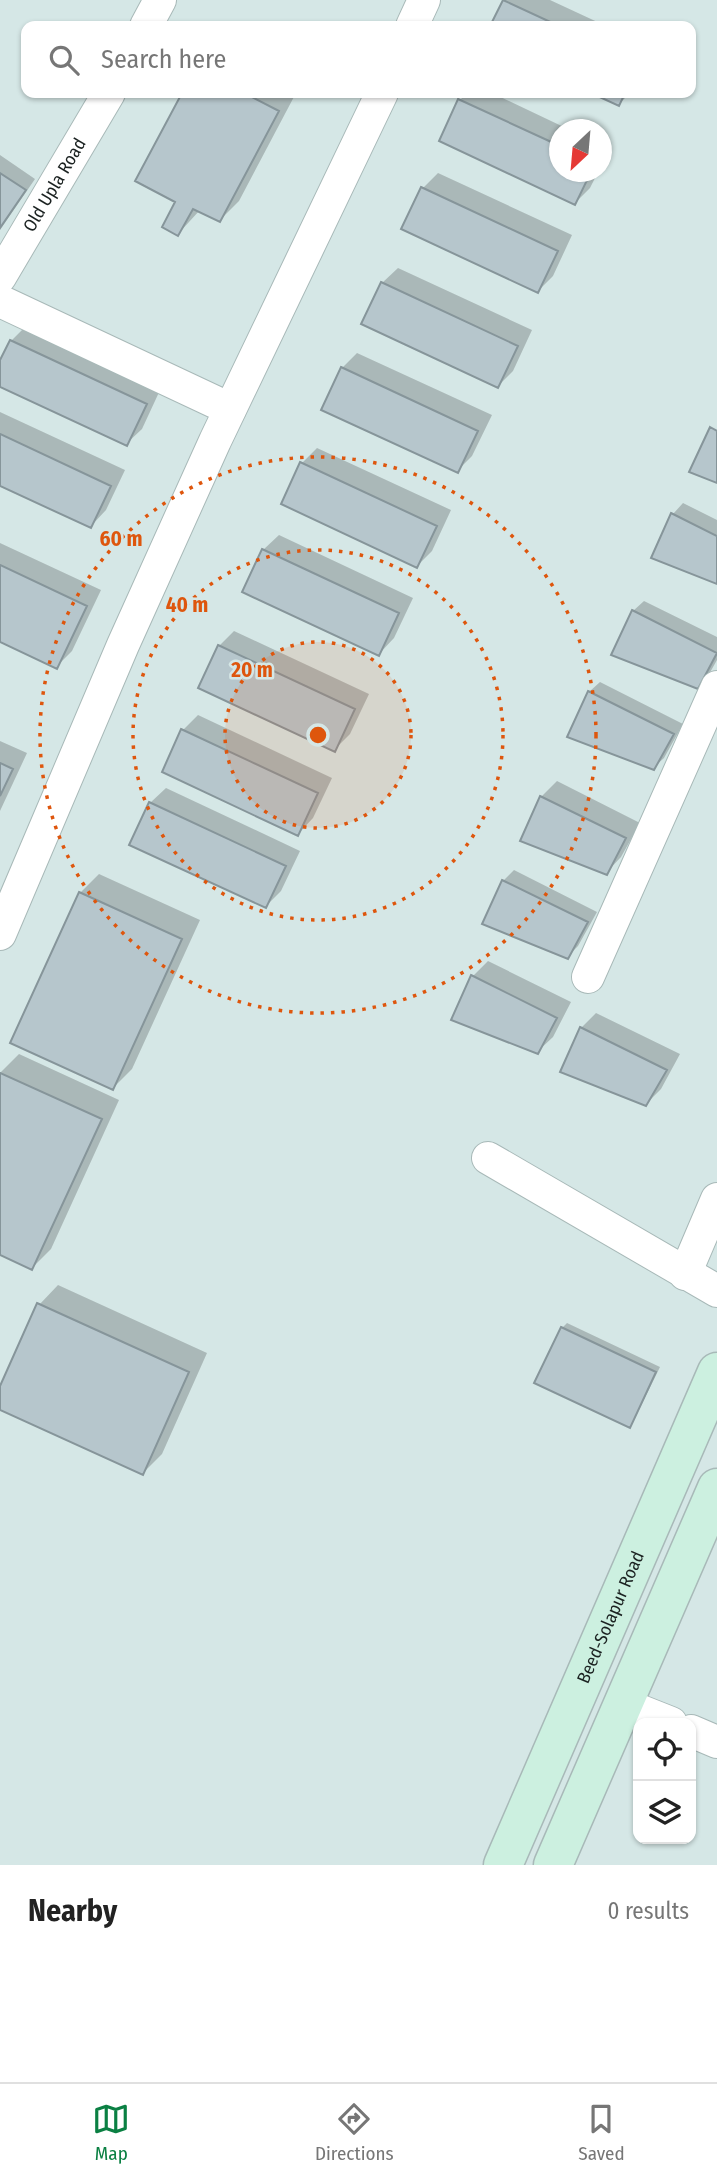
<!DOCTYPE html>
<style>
body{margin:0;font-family:"Fira Sans Condensed",sans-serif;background:#f6f6f6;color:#222}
.controls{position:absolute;right:21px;bottom:21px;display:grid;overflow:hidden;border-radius:14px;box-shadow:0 2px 5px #0004}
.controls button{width:63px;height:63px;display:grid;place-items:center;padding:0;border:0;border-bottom:2px solid #e0e0e0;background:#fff;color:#222;font:35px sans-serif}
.compass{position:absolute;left:549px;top:119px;width:63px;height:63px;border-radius:50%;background:#fff;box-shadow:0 2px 5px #0004;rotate:206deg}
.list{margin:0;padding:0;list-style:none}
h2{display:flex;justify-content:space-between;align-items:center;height:91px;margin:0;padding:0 28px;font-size:30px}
h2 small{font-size:23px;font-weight:400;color:#767676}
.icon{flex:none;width:38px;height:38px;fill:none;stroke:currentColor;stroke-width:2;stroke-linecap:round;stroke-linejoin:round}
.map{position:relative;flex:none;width:717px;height:1865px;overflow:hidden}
.search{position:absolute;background:#fff;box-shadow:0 2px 5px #0004;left:21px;right:21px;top:21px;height:77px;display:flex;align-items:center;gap:18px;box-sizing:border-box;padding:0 24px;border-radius:14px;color:#767676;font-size:26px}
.sheet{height:217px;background:#fff}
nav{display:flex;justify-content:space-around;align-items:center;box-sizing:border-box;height:98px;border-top:2px solid #e0e0e0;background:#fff;font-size:19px;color:#767676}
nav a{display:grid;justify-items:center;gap:4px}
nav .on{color:#0b8043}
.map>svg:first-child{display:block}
</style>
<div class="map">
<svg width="717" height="1865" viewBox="0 0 717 1865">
<rect width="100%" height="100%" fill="#d5e7e6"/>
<path fill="#0003" d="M504 0H550L606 26H492Z
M184 93H296L239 201 220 220 200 210 178 234 177 201 138 180Z
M467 93H492L570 130H560V172H598L590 188 575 203 460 100Z
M595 93H630L619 104Z
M602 144 609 147 602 163Z
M0 155 35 179 0 230Z
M438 173 572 235 553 276 538 291 423 188Z
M398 268 532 330 513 371 498 386 382 283Z
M26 326 161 388 142 429 126 444 0 385V365L11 341Z
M357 353 492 415 472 456 457 471 342 368Z
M0 412 125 470 106 510 91 526 0 484Z
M317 448 451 510 432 551 417 566 302 463Z
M683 503 717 520V582L653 557 673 514Z
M279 535 413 598 394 638 379 654 263 550Z
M0 543 101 590 72 651 57 666 0 640Z
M644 601 717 637V660L708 676 697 687 633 611Z
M234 631 369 694 350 734 335 749 219 646Z
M600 682 683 724 664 758 653 768 589 692Z
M198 715 332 778 313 818 298 834 183 730Z
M0 741 27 753 0 811Z
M557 781 640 823 621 857 606 873 522 840 541 797Z
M166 788 300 851 281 891 266 906 150 803Z
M514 870 597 912 578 946 567 957 503 881Z
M99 874 200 920 132 1069 113 1088 80 893Z
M488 961 571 1002 553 1037 537 1052 453 1019 473 976Z
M596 1013 680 1054 661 1089 646 1104 581 1028Z
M19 1054 119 1100 51 1249 32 1268 0 1253V1073Z
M58 1285 207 1353 162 1454 143 1473 0 1408V1391L39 1305Z
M567 1323 660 1367 634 1420 629 1425 562 1328Z"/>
<path fill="#b6c6cc" stroke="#86959a" stroke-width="2" d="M503 0 559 26H490Z
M182 93H254L252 97 279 111 220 222 193 209 178 236 162 227 175 202 135 181Z
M591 93H625L619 106Z
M458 99 560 146V172H591L575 205 439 141Z
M0 173 26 190 0 228Z
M421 187 558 251 538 293 401 229Z
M381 282 518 346 498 388 361 324Z
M10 340 147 404 127 446 0 387V360Z
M341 367 478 431 458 473 321 410Z
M710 427 717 431V483L689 472Z
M0 434 111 486 91 528 0 486Z
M300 462 437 526 417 568 281 504Z
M671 513 717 536V584L651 558Z
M262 549 399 613 379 656 242 592Z
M0 565 87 606 57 669 0 642Z
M632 610 717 653 698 689 611 655Z
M218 645 355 709 335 752 198 688Z
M588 691 674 734 654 770 567 737Z
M181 729 318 793 298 836 162 772Z
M0 763 13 769 0 796Z
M540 796 626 838 607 875 520 841Z
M149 802 286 866 266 908 129 845Z
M502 880 588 922 568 959 482 924Z
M79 892 182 939 113 1090 10 1043Z
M471 975 557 1018 538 1054 451 1020Z
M580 1027 667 1070 646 1106 560 1072Z
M0 1073 102 1119 32 1270 0 1255Z
M37 1303 189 1372 143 1475 0 1410V1386Z
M561 1327 656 1372 630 1428 534 1383Z"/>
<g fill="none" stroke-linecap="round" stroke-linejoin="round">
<g stroke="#a8b9b8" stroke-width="34">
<g id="minor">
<path d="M146 26 160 0"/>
<path d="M412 26 424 0"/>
<path id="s1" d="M0 277 109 93"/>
<path d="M0 301 230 409"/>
<path d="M0 934 123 645 215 441 382 93"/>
<path d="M588 977 717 687"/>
<path d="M488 1158 717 1291"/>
<path d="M685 1274 717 1199"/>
<path d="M623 1704 671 1723"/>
<path d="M691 1731 717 1742"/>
</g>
</g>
<g stroke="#a8b9b8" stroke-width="41">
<g id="secondary">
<path id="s2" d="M503 1865 717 1372"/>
<path d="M553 1865 717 1488"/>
</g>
</g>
<use href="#minor" stroke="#fff" stroke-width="32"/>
<use href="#secondary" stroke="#ccf0e0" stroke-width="38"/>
</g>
<circle cx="318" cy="735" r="93" fill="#de560d" fill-opacity=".12"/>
<g fill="none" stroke="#de560d" stroke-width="3.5" stroke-dasharray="3.5 7">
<circle cx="318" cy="735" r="93"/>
<circle cx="318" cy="735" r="185"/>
<circle cx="318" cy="735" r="278"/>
</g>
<g text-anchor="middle" stroke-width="5" stroke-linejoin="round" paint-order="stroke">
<g font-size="18" fill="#1b2221" stroke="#d5e7e6">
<text dy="6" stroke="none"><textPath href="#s1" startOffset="107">Old Upla Road</textPath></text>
<text dy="6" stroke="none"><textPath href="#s2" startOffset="270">Beed-Solapur Road</textPath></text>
</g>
</g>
<circle cx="318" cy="735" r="10" fill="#de560d" stroke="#d5e7e6" stroke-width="3.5"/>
<g font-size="21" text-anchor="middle" font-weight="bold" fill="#de560d" stroke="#d5e7e6" stroke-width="5" stroke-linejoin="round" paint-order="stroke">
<text x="121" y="546">60 m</text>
<text x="187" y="612">40 m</text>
<text x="252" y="677">20 m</text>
</g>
</svg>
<div class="controls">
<button><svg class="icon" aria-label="locate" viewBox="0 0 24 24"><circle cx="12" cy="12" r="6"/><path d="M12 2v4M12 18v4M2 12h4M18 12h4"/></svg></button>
<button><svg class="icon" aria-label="layers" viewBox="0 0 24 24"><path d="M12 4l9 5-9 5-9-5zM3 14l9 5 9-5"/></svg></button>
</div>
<svg class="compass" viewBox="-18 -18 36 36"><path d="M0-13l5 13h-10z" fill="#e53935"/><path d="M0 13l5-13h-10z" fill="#767676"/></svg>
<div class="search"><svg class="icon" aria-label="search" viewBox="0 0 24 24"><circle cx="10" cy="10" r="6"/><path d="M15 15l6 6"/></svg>Search here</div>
</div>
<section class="sheet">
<h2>Nearby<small>0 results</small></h2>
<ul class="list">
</ul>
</section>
<nav>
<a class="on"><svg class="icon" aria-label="map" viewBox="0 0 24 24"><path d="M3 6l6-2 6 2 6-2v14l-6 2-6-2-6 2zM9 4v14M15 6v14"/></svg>Map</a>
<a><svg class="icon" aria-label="directions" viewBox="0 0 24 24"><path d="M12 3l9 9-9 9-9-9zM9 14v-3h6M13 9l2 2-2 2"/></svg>Directions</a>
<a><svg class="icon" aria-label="saved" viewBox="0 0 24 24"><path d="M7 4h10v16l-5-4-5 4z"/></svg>Saved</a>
</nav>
